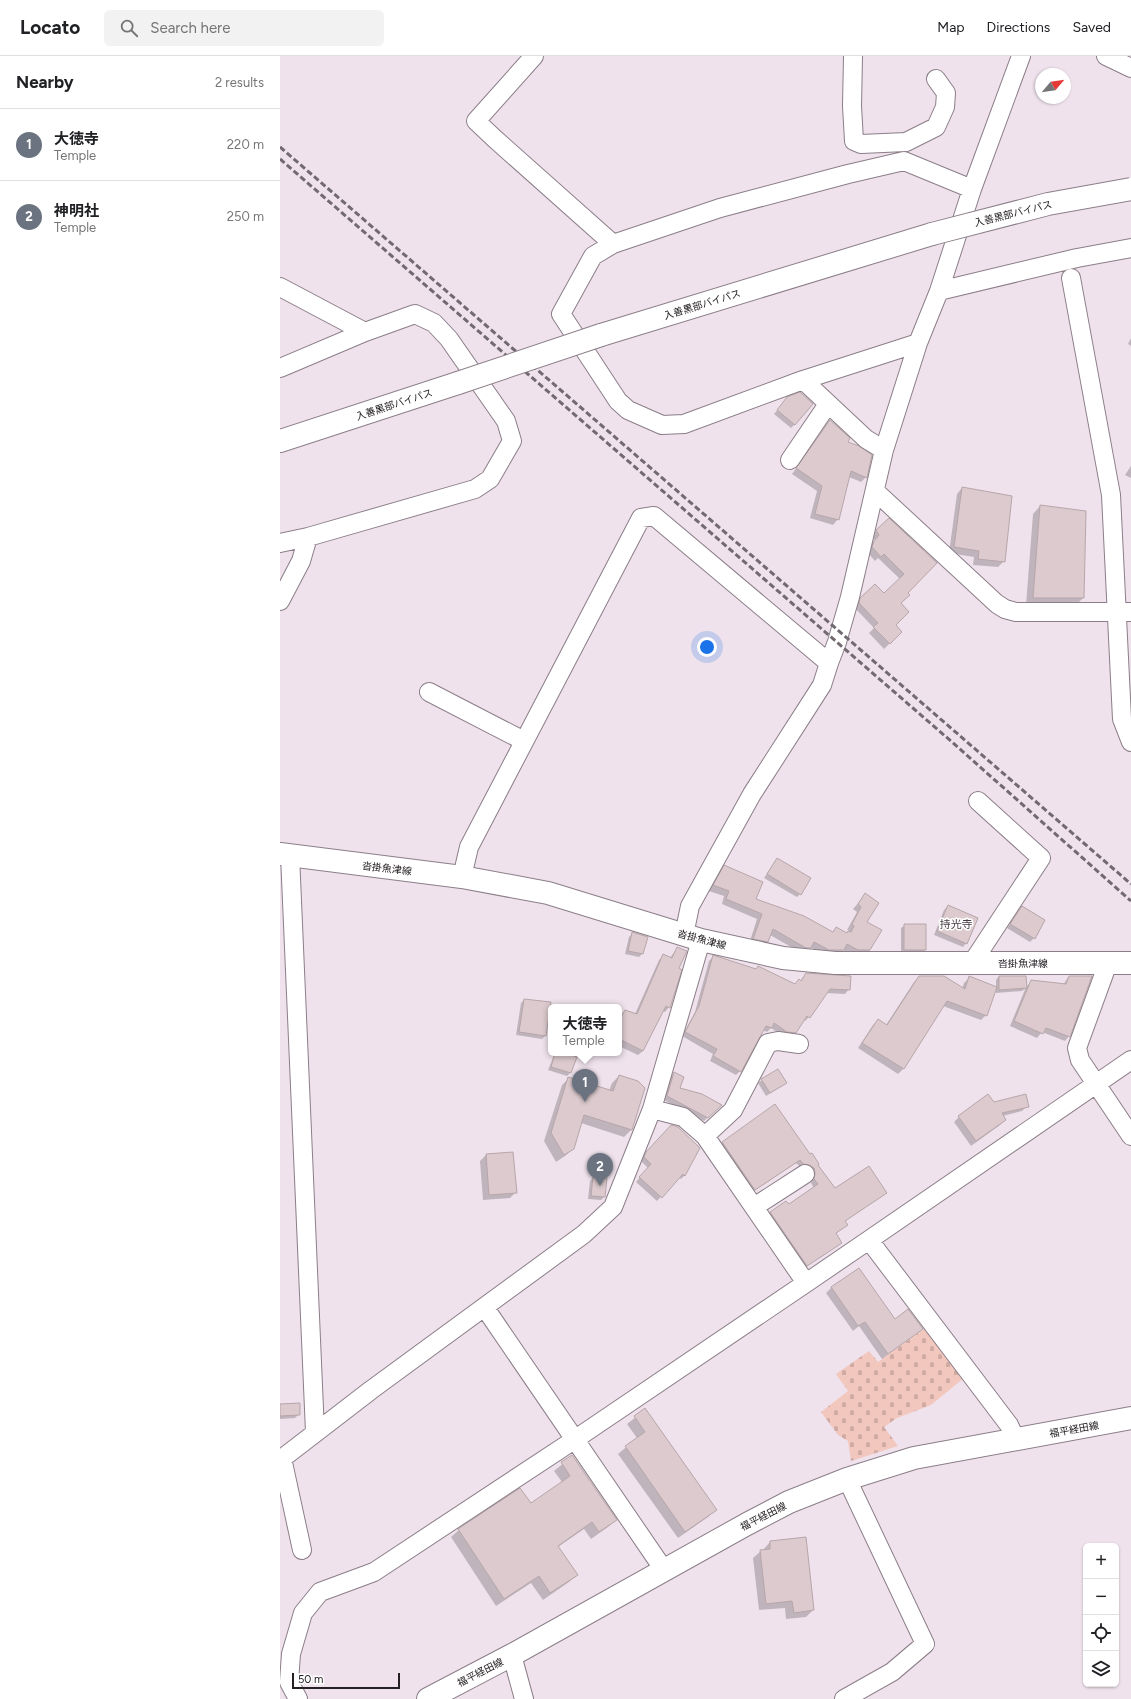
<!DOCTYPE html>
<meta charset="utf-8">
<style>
body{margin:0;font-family:Figtree,"Noto Sans JP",sans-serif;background:#f2f2f2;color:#202124}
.controls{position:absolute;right:12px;bottom:12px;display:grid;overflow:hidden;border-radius:6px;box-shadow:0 1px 3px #0004}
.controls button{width:36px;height:36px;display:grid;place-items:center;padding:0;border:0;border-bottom:1px solid #e0e0e0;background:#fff;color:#202124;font:20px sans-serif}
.compass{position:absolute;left:755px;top:12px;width:36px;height:36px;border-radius:50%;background:#fff;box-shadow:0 1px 3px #0004;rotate:61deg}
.scale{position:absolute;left:12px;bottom:10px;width:108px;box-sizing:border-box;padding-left:4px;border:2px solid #252024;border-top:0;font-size:11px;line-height:14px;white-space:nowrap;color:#252024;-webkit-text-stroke:3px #fff;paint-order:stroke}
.you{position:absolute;left:427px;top:591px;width:14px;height:14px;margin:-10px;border:3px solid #fff;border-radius:50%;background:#1a73e8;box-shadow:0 0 0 6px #1a73e833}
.badge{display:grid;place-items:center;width:26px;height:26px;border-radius:50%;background:#ea580c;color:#fff;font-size:13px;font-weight:700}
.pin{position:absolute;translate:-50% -33px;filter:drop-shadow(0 1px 2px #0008)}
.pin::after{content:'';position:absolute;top:21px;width:14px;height:12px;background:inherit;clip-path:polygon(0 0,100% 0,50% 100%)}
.popup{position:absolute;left:268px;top:948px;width:74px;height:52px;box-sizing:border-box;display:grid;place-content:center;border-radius:6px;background:#fff;filter:drop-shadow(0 1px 3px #0005);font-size:13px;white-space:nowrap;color:#757577}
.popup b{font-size:15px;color:#202124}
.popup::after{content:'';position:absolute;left:50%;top:100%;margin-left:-8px;border:8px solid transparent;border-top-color:#fff}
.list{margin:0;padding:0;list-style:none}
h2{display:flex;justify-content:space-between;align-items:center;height:52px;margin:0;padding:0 16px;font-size:17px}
h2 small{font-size:13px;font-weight:400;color:#757577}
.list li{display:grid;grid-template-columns:26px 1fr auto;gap:12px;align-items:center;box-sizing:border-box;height:72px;padding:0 16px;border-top:1px solid #e0e0e0}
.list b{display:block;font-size:15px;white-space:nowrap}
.list p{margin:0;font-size:13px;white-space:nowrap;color:#757577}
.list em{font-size:13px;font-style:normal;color:#757577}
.icon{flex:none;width:22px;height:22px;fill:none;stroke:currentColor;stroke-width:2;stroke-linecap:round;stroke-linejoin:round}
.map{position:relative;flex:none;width:851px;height:1643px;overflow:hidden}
header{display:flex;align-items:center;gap:24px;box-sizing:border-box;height:56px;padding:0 20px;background:#fff;border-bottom:1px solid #e0e0e0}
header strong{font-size:19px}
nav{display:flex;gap:22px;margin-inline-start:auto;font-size:14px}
.search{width:280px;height:36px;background:#f2f2f2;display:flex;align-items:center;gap:10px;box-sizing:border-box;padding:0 14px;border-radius:6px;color:#757577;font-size:15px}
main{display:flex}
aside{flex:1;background:#fff}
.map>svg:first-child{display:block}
</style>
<header>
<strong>Locato</strong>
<div class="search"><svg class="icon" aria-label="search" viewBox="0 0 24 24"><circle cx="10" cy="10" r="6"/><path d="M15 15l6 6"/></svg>Search here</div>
<nav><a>Map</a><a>Directions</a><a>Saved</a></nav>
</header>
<main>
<aside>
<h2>Nearby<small>2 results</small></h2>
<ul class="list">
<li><span class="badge" style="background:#6b7280">1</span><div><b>大徳寺</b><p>Temple</p></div><em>220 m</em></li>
<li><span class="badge" style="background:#6b7280">2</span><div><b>神明社</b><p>Temple</p></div><em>250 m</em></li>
</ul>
</aside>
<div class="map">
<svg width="851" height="1643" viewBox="0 0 851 1643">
<defs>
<pattern id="cemetery-stones" width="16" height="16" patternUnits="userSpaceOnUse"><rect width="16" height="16" fill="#f2c7be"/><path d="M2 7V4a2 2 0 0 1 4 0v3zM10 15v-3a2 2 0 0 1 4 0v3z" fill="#cfaba3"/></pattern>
</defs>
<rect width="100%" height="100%" fill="#efe2ec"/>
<path fill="url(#cemetery-stones)" d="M645 1272 684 1322 651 1349 617 1362 604 1371 618 1390 571 1405 568 1385 558 1379 541 1356 568 1335 556 1318 589 1295 598 1306Z"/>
<path fill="#0003" d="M851 282V290L848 288Z
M504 346 515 368 511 372 494 358Z
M550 365 567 387 586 421 581 426 569 421 558 463 553 469 530 462 537 435 512 418Z
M851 410V422L845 419Z
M682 432 724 505 718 511 693 509 694 501 669 497 677 438Z
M760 450 803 542 796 549H746L753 458Z
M609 463 656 507 627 537 620 547 614 569 621 576 604 593 589 577 594 572 575 552 576 548 595 529 604 539 620 523 598 502 595 505 588 497 589 491 595 485 592 479Z
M497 803 520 838 517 841 484 822Z
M445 811 475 843 552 877 556 872 567 878 569 877 570 875 567 874 577 856 573 853 585 839 586 866 590 894 584 899H573L563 894 558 899 543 898 530 891 525 897 520 896 490 879 487 885 482 890 469 888 477 863 442 848 444 840 429 835 440 816Z
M668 850 686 887 683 891 654 879 664 854Z
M742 851 754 882 750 886 727 872Z
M625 869H645V894L641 898H621V872Z
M353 877 366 881 362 898 359 901 345 898 349 881Z
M397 892 398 913 389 951 385 956 383 955 363 995 358 999 339 990V962L345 955 355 958 379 904 384 899 390 902Z
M433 901 475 914 478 911 514 929 520 925 526 918 569 933 565 938 546 937 529 961 525 965 523 964 511 981 503 980 491 972 487 976 483 974 460 1015 456 1019 430 1005 433 998 402 980 415 956 429 905Z
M640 920 682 933 684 927 689 922 706 959 701 964 663 950 623 1013 618 1018 578 992 593 969 598 964 606 969 634 926Z
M719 920 746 932 742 935 716 937V924Z
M789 920V980L785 985 762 976 757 982 730 970 746 931 752 925 783 929Z
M244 944 266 947 280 951H271V971L267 970 266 979 262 983 236 979 241 947Z
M275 997H282L295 1001 290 1017 287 1020 268 1014Z
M394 1018 399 1033 441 1049 424 1065 384 1044 390 1021Z
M339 1020 351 1074 344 1081 301 1067 293 1093 285 1100 276 1106 264 1085 282 1029 289 1022 329 1035 332 1027Z
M482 1024 502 1030 486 1040 478 1027Z
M713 1047 747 1050 742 1055 723 1060 725 1064 720 1069 691 1090 674 1066 679 1061Z
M495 1049 555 1134 606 1137 564 1166 562 1173 555 1178 561 1187 557 1190 523 1213 487 1160 490 1156 508 1150 534 1132 531 1127 532 1122 516 1107 471 1137 438 1090Z
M392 1070 405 1119 401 1123 399 1121 377 1145 356 1126 368 1112 361 1105 362 1101Z
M233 1097 235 1137 230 1142 203 1144 200 1105 206 1099Z
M313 1122 324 1141 321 1144 308 1143 310 1125Z
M552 1231 614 1265 642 1273 602 1303 579 1270 573 1275 546 1237Z
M0 1349 19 1358 15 1362 0 1363Z
M365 1354 435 1454 428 1461 398 1482 338 1398 357 1382 347 1368Z
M292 1400 336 1464 328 1471 311 1483 304 1473 278 1491 297 1519 289 1526 263 1544 251 1527 216 1550 171 1481 179 1474 250 1449 282 1426 274 1415Z
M490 1486 533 1554 526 1561 506 1563 505 1552 479 1554 473 1502 481 1495 483 1494Z"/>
<path fill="#dccace" stroke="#b7a6a9" d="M520 336 533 348 515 369 497 354 507 341Z
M550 364 570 382 568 386 579 390 592 399 587 422 571 415 559 464 535 458 542 430 516 412Z
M682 431 732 440 725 506 698 503 699 495 674 491Z
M760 449 806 455 804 542H753Z
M609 462 657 507 628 537 630 539 621 547 629 556 616 569 622 576 610 588 593 571 598 567 579 547 580 542 595 528 604 537 624 518 604 498 601 501 592 491 594 485 599 479 596 474Z
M497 802 531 822 521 839 487 818Z
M444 809 483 826 476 843 524 860 553 876 556 871 567 877 568 875 571 876 574 870 572 868 581 851 578 848 585 837 599 847 587 866 602 874 590 894H578L567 888 564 894H549L534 886 531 892H526L493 873 488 886 473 883 482 858 446 843 449 835 433 829Z
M668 849 698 862 687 888 657 875Z
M742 850 765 864 755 883 730 868Z
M624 868H646V894H624Z
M352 876 368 881 363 898 348 895Z
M397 891 407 895 399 912 402 914 390 952 386 950 363 995 339 983V965L345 954 357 958 383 898 392 902Z
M433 899 476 913 478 910 515 928 519 923 521 925 526 917 571 920 570 934 550 933 530 962 527 960 516 977 507 976 494 967 492 972 486 970 461 1016 433 1000 437 993 405 976 419 950Z
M639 920H664L685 933 689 920 717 931 707 960 667 945 624 1013 582 987 598 963 607 969Z
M719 920H746L747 932 719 934Z
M789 920H812L790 981 766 972 763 978 734 965 751 924 786 928Z
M244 943 271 946 266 980 239 976Z
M275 997H285L297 1001 291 1017 271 1011Z
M498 1013 507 1027 490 1037 481 1023Z
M394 1016 404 1021 400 1032 422 1038 442 1049 428 1062 387 1040Z
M339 1019 358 1025 365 1032 352 1074 304 1059 294 1093 284 1099 271 1077 288 1021 333 1035Z
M708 1038 714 1046 746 1038 749 1051 722 1057 726 1064 696 1085 678 1060Z
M495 1048 530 1098 532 1097 539 1108 538 1109 555 1132 589 1110 607 1137 565 1165 568 1169 556 1177 562 1187 527 1210 490 1156 506 1145 509 1148 538 1128 534 1123 535 1117 534 1112 529 1109 523 1108 520 1104 475 1134 442 1086Z
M391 1069 398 1071 420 1092 405 1120 403 1118 382 1142 359 1121 371 1108 364 1101 366 1096Z
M233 1096 237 1137 209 1139 206 1098Z
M313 1121 327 1122 325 1141 311 1140Z
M579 1212 615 1263 628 1253 643 1273 608 1298 585 1266 578 1270 551 1231Z
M20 1347V1359L0 1360V1348Z
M365 1352 437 1454 405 1476 345 1390 365 1376 354 1360Z
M292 1399 337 1464 319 1476 312 1466 278 1490 298 1519 270 1537 259 1520 224 1543 178 1473 240 1432 251 1447 290 1420 281 1406Z
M526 1481 534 1554 514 1557 512 1545 486 1548 480 1494 490 1493V1485Z"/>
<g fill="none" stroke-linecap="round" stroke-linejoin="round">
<g stroke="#8b7e88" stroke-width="20">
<path id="minor" d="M254 0 196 65 215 83 333 188 313 200 281 258 338 345 348 354 382 369 404 368 523 324 586 383 604 394
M573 0 572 50 574 85 581 88 626 86 656 71 665 51 666 37 656 23
M826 0 851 12
M333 188 440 152 568 118 624 105 692 133
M791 222 831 439 842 663 851 686
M0 231 85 276 135 258 154 267 169 283 226 365 232 385 210 423 195 433 28 481 0 487
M659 235 797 202 851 192
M0 312 85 276
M523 324 638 287
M510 404 548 348
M595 435 717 548 725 553 736 556H851
M0 545 21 505 28 481
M149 636 244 685
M10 799 35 1376
M182 821 189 791 361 462 374 460 549 607
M404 879 410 850 472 738 542 629 549 607 557 586 570 541 604 394 638 287 659 235 692 133 741 0
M692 907 761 802 698 745
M828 907 797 992 800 1004 851 1080
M425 1080 453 1054 488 987 498 985 519 988
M474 1151 525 1118
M589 1184 851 1004
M526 1227 589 1184 729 1369 736 1384
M205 1252 384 1514
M2 1402 22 1494
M0 1404 91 1334 304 1178 333 1151 372 1053 421 884
M232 1599 244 1643
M18 1643 9 1626 11 1598 23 1557 40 1536 94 1516 294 1384 526 1227 425 1080 403 1061 372 1053
M564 1643 612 1616 645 1588 567 1423"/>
</g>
<g stroke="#8b7e88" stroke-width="24">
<path id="major" d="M0 798 182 821 268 837 421 884 503 902 555 907H851
M148 1643 232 1599 467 1468 509 1446 567 1423 634 1402 851 1362"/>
</g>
<g stroke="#8b7e88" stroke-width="24">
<path id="highway" d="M321 279 652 178
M0 385 178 327"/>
</g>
<use href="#minor" stroke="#fff" stroke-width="18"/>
<use href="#major" stroke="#fff" stroke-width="22"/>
<use href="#highway" stroke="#fff" stroke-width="22"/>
<path stroke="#726a70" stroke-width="3" stroke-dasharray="6 3" stroke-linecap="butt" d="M0 91 851 828
M0 103 672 686 851 845"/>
<g stroke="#8b7e88" stroke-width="24" stroke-linecap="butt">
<path id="highway-bridge" d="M652 178 768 148 851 133
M178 327 321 279"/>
</g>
<use href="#highway-bridge" stroke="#fff" stroke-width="22"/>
</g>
<g text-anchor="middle" stroke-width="3" stroke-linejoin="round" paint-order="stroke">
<g font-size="10" fill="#252024" stroke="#fff">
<text transform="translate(733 157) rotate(-14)" y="4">入善黒部バイパス</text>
<text transform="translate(422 248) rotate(-17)" y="4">入善黒部バイパス</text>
<text transform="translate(114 348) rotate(-18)" y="4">入善黒部バイパス</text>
<text transform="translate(107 812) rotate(7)" y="4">沓掛魚津線</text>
<text transform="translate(422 883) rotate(15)" y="4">沓掛魚津線</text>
<text x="743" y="911">沓掛魚津線</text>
<text transform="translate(794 1373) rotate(-10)" y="4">福平経田線</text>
<text transform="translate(483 1460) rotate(-27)" y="4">福平経田線</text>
<text transform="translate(200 1616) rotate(-27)" y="4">福平経田線</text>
</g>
<g font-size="11" fill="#483d46" stroke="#fff">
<text x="676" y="872">持光寺</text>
</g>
</g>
</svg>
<div class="controls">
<button>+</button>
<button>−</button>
<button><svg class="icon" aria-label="locate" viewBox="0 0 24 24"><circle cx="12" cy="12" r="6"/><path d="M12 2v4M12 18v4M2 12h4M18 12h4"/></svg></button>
<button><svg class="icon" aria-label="layers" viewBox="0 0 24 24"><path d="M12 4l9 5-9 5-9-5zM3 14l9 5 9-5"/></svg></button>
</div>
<svg class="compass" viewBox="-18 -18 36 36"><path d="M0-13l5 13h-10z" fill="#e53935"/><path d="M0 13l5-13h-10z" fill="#757577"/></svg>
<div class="scale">50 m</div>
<div class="you"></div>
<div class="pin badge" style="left:305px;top:1046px;background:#6b7280">1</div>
<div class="popup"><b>大徳寺</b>Temple</div>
<div class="pin badge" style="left:320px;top:1130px;background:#6b7280">2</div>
</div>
</main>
